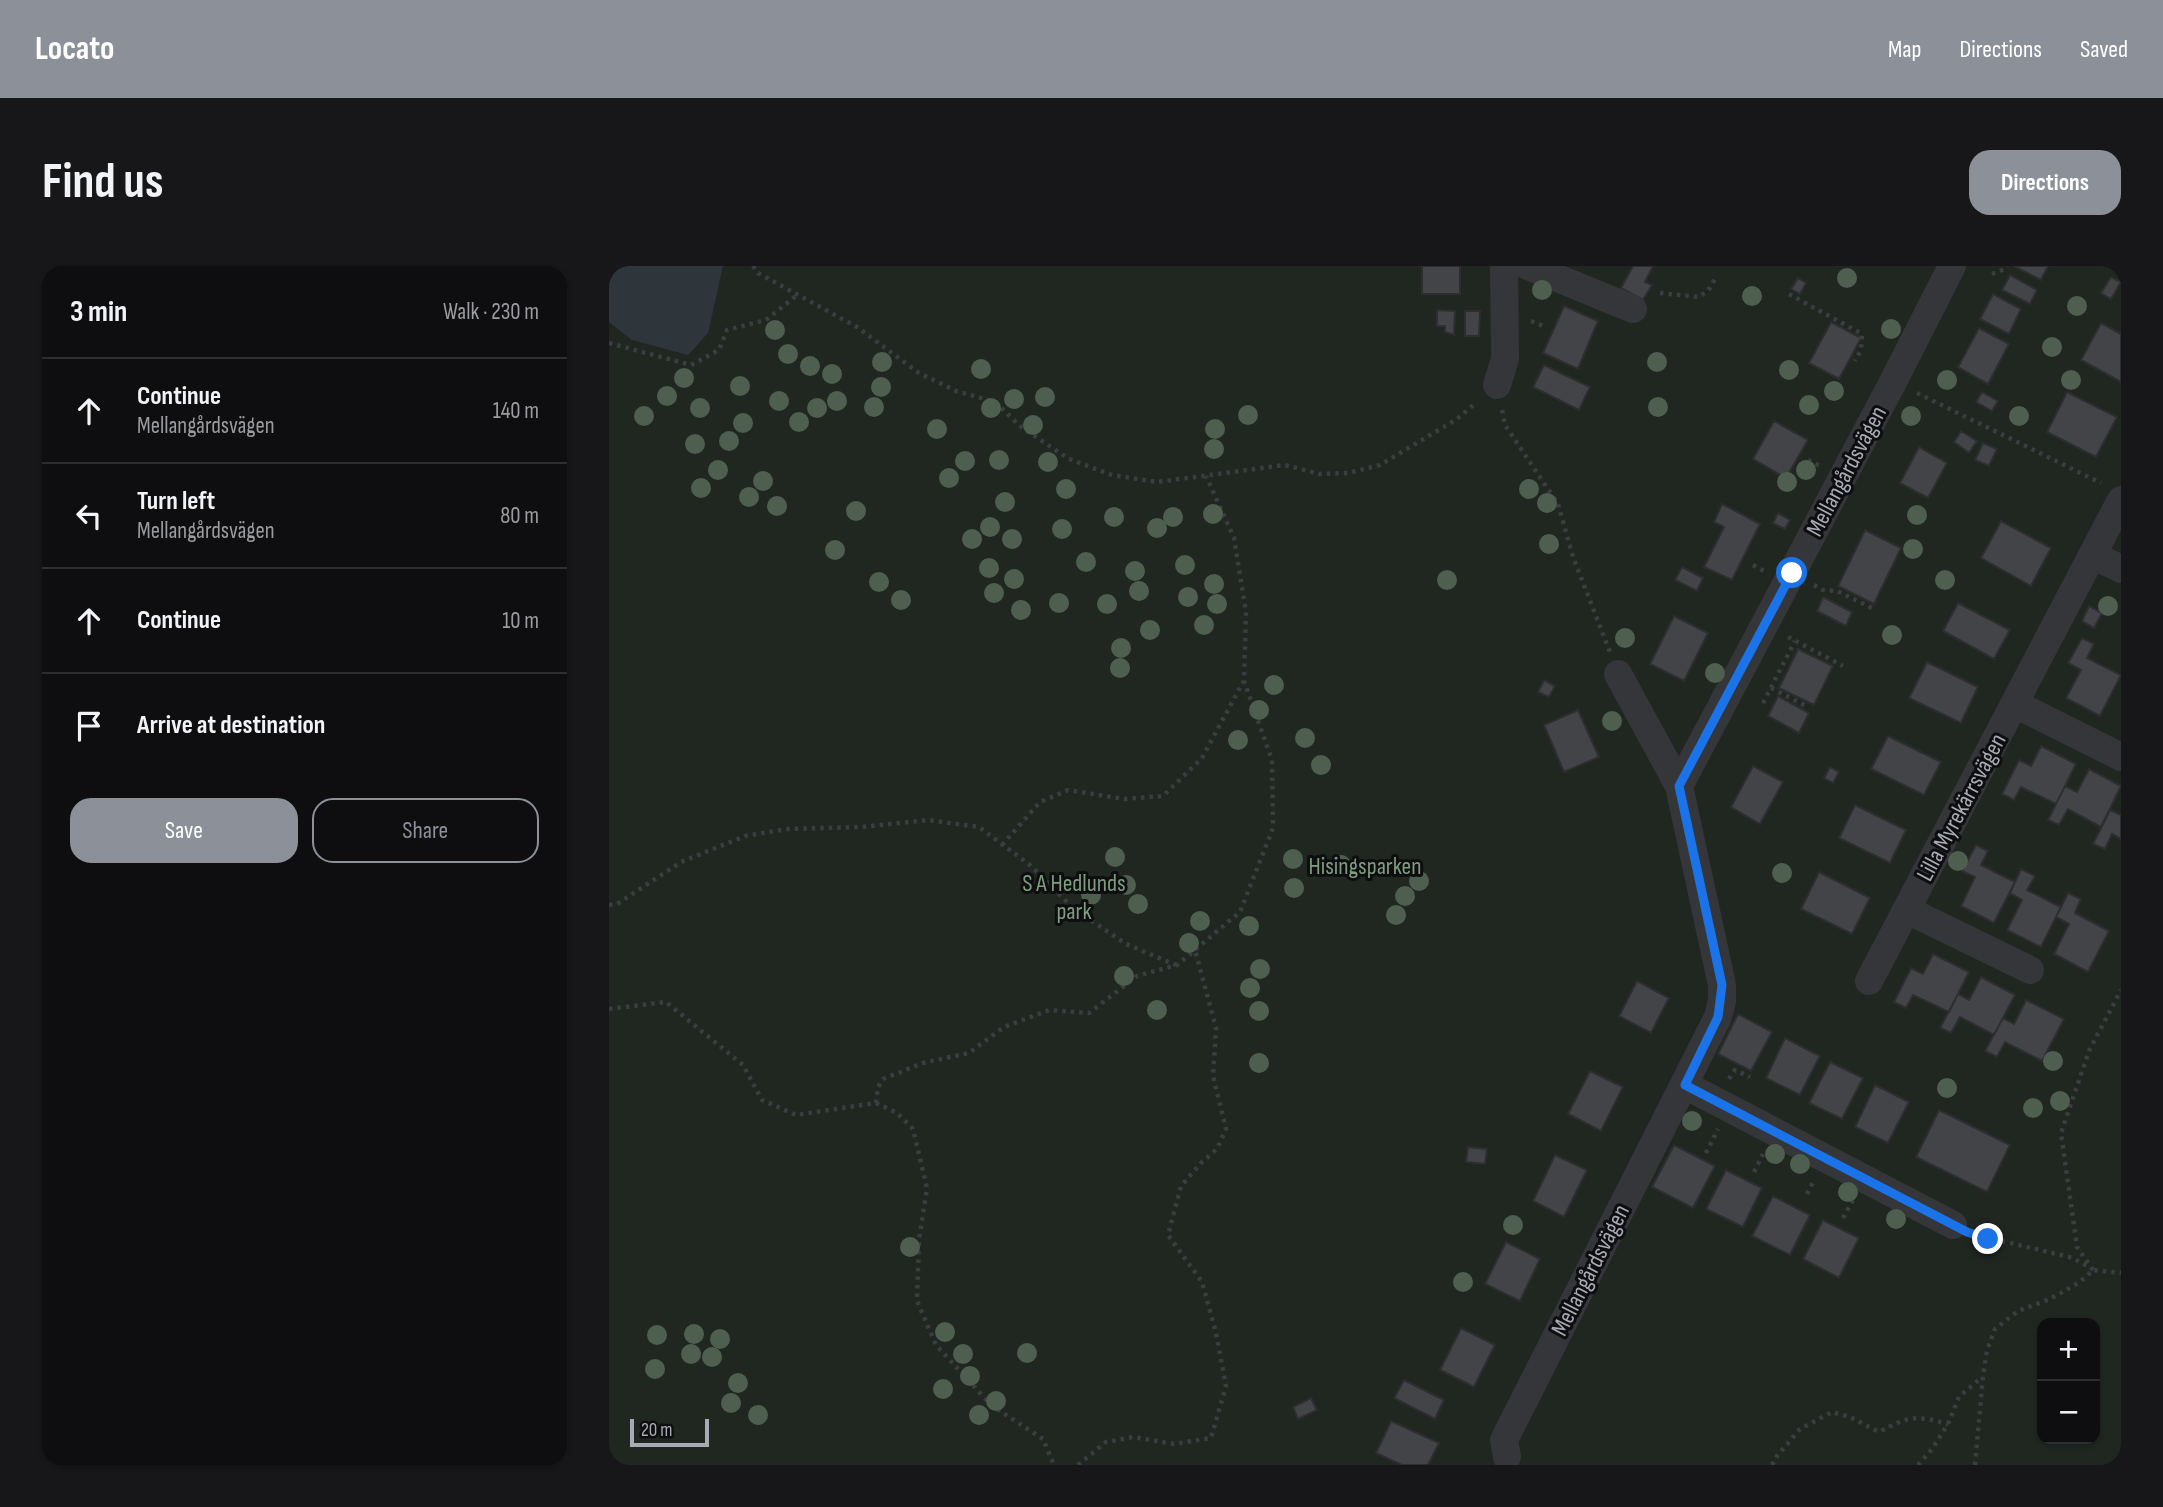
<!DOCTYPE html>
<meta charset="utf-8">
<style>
body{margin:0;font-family:"Sofia Sans Condensed",sans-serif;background:#171719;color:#f1f3f6}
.controls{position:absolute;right:21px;bottom:21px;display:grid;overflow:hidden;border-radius:14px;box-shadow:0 2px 5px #0004}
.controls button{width:63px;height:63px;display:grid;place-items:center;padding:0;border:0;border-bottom:2px solid #2e2e30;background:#0e0e10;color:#f1f3f6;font:35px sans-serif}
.scale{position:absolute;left:21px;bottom:18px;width:79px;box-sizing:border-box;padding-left:7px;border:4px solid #a6abb4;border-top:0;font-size:19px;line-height:24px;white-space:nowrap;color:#a6abb4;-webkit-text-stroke:5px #0e0e10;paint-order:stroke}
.stop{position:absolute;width:21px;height:21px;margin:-16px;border:5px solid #1a73e8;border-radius:50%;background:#fff}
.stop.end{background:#1a73e8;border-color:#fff;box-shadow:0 2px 7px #0008}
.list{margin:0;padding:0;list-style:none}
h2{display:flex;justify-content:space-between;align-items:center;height:91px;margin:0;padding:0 28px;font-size:30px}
h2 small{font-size:23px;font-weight:400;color:#9b9c9f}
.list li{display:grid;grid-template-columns:46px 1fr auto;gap:21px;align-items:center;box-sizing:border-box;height:105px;padding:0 28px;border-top:2px solid #2e2e30}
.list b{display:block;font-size:26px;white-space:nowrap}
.list p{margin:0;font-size:23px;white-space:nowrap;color:#9b9c9f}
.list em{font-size:23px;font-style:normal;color:#9b9c9f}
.actions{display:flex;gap:14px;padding:21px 28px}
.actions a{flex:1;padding:16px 0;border:2px solid #8c9099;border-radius:21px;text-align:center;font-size:24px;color:#8c9099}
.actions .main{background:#8c9099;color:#fff}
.icon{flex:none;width:38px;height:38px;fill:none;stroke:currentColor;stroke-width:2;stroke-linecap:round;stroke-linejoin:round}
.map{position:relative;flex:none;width:1512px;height:1199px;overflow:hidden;border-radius:21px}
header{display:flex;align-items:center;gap:42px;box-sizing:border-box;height:98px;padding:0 35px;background:#8c9099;color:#fff}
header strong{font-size:33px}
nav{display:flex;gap:38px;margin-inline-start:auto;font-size:24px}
.intro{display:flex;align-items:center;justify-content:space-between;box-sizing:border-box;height:168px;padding:0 42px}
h1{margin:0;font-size:49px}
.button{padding:18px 32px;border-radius:21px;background:#8c9099;color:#fff;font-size:24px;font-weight:700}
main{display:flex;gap:42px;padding:0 42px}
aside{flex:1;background:#0e0e10;border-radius:21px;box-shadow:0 2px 5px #0004}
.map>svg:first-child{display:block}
</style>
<header>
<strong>Locato</strong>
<nav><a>Map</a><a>Directions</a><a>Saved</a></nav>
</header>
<div class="intro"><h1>Find us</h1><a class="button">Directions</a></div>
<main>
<aside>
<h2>3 min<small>Walk · 230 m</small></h2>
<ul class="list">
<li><svg class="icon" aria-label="ahead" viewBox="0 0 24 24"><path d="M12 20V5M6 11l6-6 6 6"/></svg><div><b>Continue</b><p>Mellangårdsvägen</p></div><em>140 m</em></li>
<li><svg class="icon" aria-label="left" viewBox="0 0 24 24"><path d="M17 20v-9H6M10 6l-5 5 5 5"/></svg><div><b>Turn left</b><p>Mellangårdsvägen</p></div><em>80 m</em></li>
<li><svg class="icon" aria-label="ahead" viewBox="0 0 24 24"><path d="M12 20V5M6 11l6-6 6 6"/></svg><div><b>Continue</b></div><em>10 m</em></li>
<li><svg class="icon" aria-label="arrive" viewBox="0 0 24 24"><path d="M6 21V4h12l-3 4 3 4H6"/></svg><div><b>Arrive at destination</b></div></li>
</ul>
<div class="actions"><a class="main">Save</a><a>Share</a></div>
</aside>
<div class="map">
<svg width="1512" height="1199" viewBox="0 0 1512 1199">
<rect width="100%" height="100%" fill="#131315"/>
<path fill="#202721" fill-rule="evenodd" d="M0 0H1512V1199H0ZM1433 1057H1486V1173H1433Z"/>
<path fill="#2e363c" d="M0 0H114L99 67 79 89 23 74 0 56Z"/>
<path fill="#424448" stroke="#2e2e31" stroke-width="2" d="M813 0H851V28H813Z
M1024 0H1044L1036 16 1043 19 1034 34 1012 22Z
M1405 0H1439L1432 14Z
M1401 9 1428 24 1421 38 1393 24Z
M1502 11 1512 16 1502 33 1492 27Z
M1189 12 1197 17 1191 28 1182 23Z
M1384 28 1412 43 1400 68 1371 53Z
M955 40 989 55 969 103 934 87Z
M828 44 846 45 845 69 836 66V60H828Z
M856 45H871L870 70H856Z
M1222 56 1252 72 1230 113 1200 97Z
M1492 57 1512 68V116L1472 94Z
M1370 62 1400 78 1379 118 1349 101Z
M935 99 981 121 970 144 924 121Z
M1373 126 1389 135 1383 145 1367 136Z
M1458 126 1508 151 1487 191 1438 166Z
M1165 155 1199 174 1177 212 1144 193Z
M1352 165 1368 175 1360 187 1345 176Z
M1374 177 1388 183 1380 200 1366 194Z
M1310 181 1338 197 1319 232 1291 217Z
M1113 238 1151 258 1123 314 1095 301 1115 261 1105 256Z
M1169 247 1181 254 1176 263 1164 257Z
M1392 255 1442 282 1422 320 1372 292Z
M1256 264 1292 282 1265 338 1229 320Z
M1073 301 1094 312 1088 325 1066 314Z
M1214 331 1243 346 1237 360 1208 345Z
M1349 337 1401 364 1385 393 1334 365Z
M1480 340 1493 347 1485 362 1473 355Z
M1065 350 1099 367 1075 415 1041 398Z
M1473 372 1485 378 1478 392 1512 409 1491 450 1457 432 1472 404 1459 397Z
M1189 383 1224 400 1205 439 1170 422Z
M1318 396 1369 421 1352 457 1300 432Z
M935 414 946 420 940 431 929 426Z
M1169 430 1200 447 1190 467 1159 450Z
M969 444 990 491 955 506 935 459Z
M1279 470 1332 496 1315 529 1262 503Z
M1432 480 1467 498 1447 538 1412 521 1405 534 1393 528 1410 494 1422 500Z
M1144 500 1174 516 1151 558 1122 541Z
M1221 501 1230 506 1224 517 1215 512Z
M1480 503 1512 520 1492 561 1459 543 1450 559 1439 554 1456 520 1468 526Z
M1246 539 1297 564 1281 597 1230 572Z
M1501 544 1512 549V573L1503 568 1496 583 1484 578Z
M1367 579 1379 585 1372 599 1406 616 1385 657 1352 640 1366 611 1353 605Z
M1412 603 1426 610 1418 624 1452 641 1432 681 1398 664 1413 634 1401 627Z
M1210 606 1261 632 1243 668 1192 643Z
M1459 627 1472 633 1466 647 1500 665 1479 706 1445 688 1460 658 1447 651Z
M1324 688 1360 706 1340 746 1304 729 1297 742 1285 736 1302 702 1314 708Z
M1372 711 1406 729 1385 769 1351 751 1342 767 1331 762 1349 728 1360 734Z
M1028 715 1060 732 1042 767 1010 750Z
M1417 734 1455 753 1433 795 1396 776 1388 791 1376 785 1394 752 1405 758Z
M1129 748 1163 766 1142 805 1109 788Z
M1176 772 1211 790 1191 829 1157 812Z
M1221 796 1254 812 1233 853 1200 837Z
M981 805 1014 821 992 865 959 848Z
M1266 819 1300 836 1279 877 1246 861Z
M1330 844 1401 879 1378 926 1307 891Z
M1065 879 1106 900 1084 942 1043 921Z
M859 881 878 883 876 898 857 896Z
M946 889 978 904 955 951 924 935Z
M1117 904 1153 922 1134 961 1097 943Z
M1164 930 1201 949 1181 989 1143 970Z
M1214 954 1250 972 1230 1012 1194 993Z
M897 976 931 993 911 1035 876 1018Z
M852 1062 886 1079 865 1121 831 1104Z
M795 1114 835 1134 826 1153 785 1132Z
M702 1132 708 1144 689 1153 684 1141Z
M782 1155 830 1177 819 1199H793L767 1187Z"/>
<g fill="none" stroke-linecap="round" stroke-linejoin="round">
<path stroke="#3b3d40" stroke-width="4.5" stroke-dasharray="3.5 5" stroke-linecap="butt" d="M144 0 149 7 248 61 310 107 347 125 386 136 412 161 460 193 503 209 548 216 676 199 710 208 739 207 771 199 848 153 868 136
M1383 8 1396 3 1398 0
M1051 27 1090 31 1099 25 1107 11
M1180 28 1253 68 1252 84 1246 95
M922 55 934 60
M0 77 82 99 110 84 118 64 157 54 188 29
M1308 127 1492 217
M893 144 896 159 949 238 964 291 1001 386
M1199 194 1211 200
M1144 299 1155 305
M1205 319 1214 324 1228 325 1265 343
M1179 371 1234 400
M1162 422 1199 441
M1154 437 1186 375
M393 579 431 536 459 524 515 533 554 530 593 492 634 416
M0 639 8 638 72 596 136 570 179 563 252 561 319 554 370 561 421 599 464 642 517 678 567 699
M0 743 57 736 134 799 153 834 187 849 267 837 269 821 274 813 314 797 360 787 395 761 440 744 480 747 528 710 568 699 631 646 664 562 663 494 635 415 637 346 625 272 597 210
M1120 813 1126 804 1141 811
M267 837 288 847 304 863 318 922 310 974 308 1035 327 1079 382 1139 434 1173 445 1199
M1097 887 1109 863
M1145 906 1154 888
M1198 928 1204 916
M1234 952 1244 934
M1368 969 1464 992 1480 1001
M1484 1004 1468 981 1452 867 1480 785 1512 724
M469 1199 497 1176 524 1171 565 1178 602 1172 617 1120 607 1067 593 1016 559 969 572 920 592 897 608 883 617 863 604 810 607 762 586 684
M1163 1199 1168 1190 1191 1163 1223 1146 1241 1151 1270 1166C1300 1150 1306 1149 1339 1158
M1309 1199 1323 1183 1339 1158 1350 1131 1373 1111
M1366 1199 1374 1110 1378 1084 1386 1063 1409 1045 1441 1033 1471 1016 1484 1004 1512 1007"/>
<path stroke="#353639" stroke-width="28" d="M919 0 1024 43
M888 119 896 93 895 0
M1484 289 1512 303
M1009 408 1070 520
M1406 438 1512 491
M1298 644 1421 704
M1260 715 1512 234
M1076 819 1344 959
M898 1191 895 1174 1109 751 1113 735V719L1070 520 1284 116 1343 0"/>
</g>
<g fill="#4e5f50">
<circle cx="1238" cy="12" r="10"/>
<circle cx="933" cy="24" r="10"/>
<circle cx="1143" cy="30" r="10"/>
<circle cx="1468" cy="40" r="10"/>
<circle cx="1282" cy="63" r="10"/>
<circle cx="166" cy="64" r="10"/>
<circle cx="1443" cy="81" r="10"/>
<circle cx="179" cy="88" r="10"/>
<circle cx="273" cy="96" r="10"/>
<circle cx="1048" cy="96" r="10"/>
<circle cx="201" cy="100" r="10"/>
<circle cx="372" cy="103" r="10"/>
<circle cx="1180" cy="104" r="10"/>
<circle cx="223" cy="108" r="10"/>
<circle cx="75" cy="112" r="10"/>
<circle cx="1338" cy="114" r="10"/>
<circle cx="1462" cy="114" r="10"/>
<circle cx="131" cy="120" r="10"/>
<circle cx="272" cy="121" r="10"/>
<circle cx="1225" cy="125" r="10"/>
<circle cx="58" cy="130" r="10"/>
<circle cx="436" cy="131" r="10"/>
<circle cx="405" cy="133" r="10"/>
<circle cx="170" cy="135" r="10"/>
<circle cx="228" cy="135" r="10"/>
<circle cx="1200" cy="139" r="10"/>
<circle cx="265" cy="141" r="10"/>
<circle cx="1049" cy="141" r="10"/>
<circle cx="91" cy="142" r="10"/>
<circle cx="208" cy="142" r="10"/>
<circle cx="382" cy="142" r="10"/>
<circle cx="639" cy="149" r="10"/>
<circle cx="35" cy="150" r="10"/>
<circle cx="1302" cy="150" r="10"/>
<circle cx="1410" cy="150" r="10"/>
<circle cx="190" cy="156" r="10"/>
<circle cx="134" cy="157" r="10"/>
<circle cx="424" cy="159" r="10"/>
<circle cx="328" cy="163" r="10"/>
<circle cx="606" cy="163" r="10"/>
<circle cx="120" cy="175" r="10"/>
<circle cx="86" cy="178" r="10"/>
<circle cx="605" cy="183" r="10"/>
<circle cx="390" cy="194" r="10"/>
<circle cx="356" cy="195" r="10"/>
<circle cx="439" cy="196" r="10"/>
<circle cx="109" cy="204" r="10"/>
<circle cx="1197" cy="204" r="10"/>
<circle cx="340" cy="212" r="10"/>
<circle cx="154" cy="215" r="10"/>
<circle cx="1178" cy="216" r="10"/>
<circle cx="92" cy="222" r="10"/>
<circle cx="457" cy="223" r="10"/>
<circle cx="920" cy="223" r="10"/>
<circle cx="140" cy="231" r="10"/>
<circle cx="396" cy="236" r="10"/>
<circle cx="938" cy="237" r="10"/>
<circle cx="168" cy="240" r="10"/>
<circle cx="247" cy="245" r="10"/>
<circle cx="604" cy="248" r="10"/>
<circle cx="1308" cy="249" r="10"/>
<circle cx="505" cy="251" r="10"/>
<circle cx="564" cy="251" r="10"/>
<circle cx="381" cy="261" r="10"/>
<circle cx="548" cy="262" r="10"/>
<circle cx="453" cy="263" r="10"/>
<circle cx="363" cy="273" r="10"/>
<circle cx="403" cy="273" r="10"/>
<circle cx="940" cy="278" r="10"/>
<circle cx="1304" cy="283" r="10"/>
<circle cx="226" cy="284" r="10"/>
<circle cx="477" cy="296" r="10"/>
<circle cx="576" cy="299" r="10"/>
<circle cx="380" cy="302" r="10"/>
<circle cx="526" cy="305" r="10"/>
<circle cx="405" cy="313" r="10"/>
<circle cx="838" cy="314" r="10"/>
<circle cx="1336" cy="314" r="10"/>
<circle cx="270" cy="316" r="10"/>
<circle cx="605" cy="318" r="10"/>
<circle cx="530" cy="325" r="10"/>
<circle cx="385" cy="327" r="10"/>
<circle cx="579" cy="331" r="10"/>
<circle cx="292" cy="334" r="10"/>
<circle cx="450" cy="337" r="10"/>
<circle cx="498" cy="338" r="10"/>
<circle cx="608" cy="338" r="10"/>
<circle cx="1499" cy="340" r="10"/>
<circle cx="412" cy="344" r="10"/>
<circle cx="595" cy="359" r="10"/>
<circle cx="541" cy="364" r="10"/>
<circle cx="1283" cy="369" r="10"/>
<circle cx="1016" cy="372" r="10"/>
<circle cx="512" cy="382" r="10"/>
<circle cx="511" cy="402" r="10"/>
<circle cx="1106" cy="407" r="10"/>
<circle cx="665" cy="419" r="10"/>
<circle cx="650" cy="444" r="10"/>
<circle cx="1003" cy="455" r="10"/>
<circle cx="696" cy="472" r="10"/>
<circle cx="629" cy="474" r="10"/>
<circle cx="712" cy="499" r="10"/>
<circle cx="506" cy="591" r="10"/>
<circle cx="684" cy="593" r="10"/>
<circle cx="1349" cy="595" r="10"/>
<circle cx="732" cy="599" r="10"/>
<circle cx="1173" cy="607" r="10"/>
<circle cx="810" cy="615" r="10"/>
<circle cx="517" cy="619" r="10"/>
<circle cx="685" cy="622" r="10"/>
<circle cx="482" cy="629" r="10"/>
<circle cx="796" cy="630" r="10"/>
<circle cx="529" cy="638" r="10"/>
<circle cx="787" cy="649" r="10"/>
<circle cx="591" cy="655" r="10"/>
<circle cx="640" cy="660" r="10"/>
<circle cx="580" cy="677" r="10"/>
<circle cx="651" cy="703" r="10"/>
<circle cx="515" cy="710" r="10"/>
<circle cx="641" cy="722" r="10"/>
<circle cx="548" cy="744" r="10"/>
<circle cx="650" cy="745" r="10"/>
<circle cx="1444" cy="795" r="10"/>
<circle cx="650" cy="797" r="10"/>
<circle cx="1338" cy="822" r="10"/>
<circle cx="1451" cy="835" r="10"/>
<circle cx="1424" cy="842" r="10"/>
<circle cx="1083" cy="855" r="10"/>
<circle cx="1166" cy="888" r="10"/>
<circle cx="1191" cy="898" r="10"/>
<circle cx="1239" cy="926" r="10"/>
<circle cx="1287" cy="953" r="10"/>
<circle cx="904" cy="959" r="10"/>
<circle cx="301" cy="981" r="10"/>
<circle cx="854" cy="1016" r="10"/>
<circle cx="336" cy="1066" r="10"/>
<circle cx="85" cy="1068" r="10"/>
<circle cx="48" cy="1069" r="10"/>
<circle cx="111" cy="1073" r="10"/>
<circle cx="418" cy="1087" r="10"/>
<circle cx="82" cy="1088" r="10"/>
<circle cx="354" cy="1088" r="10"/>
<circle cx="103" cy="1091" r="10"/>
<circle cx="46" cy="1103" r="10"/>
<circle cx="361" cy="1110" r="10"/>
<circle cx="129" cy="1117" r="10"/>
<circle cx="334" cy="1123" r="10"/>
<circle cx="387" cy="1135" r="10"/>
<circle cx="122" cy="1137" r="10"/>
<circle cx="149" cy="1149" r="10"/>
<circle cx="370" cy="1149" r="10"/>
</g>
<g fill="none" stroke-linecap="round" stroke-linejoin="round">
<path stroke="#1a73e8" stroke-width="9" d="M1183 307 1070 520 1113 719 1109 751 1076 819 1358 966 1379 973"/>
</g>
<g text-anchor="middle" stroke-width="6" stroke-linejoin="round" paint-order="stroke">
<g font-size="24" fill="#a6abb4" stroke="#0e0e10">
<text transform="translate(1237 205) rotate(-62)" y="8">Mellangårdsvägen</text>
<text transform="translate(1352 541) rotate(-62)" y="8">Lilla Myrekärrsvägen</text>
<text transform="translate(981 1004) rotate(-63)" y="8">Mellangårdsvägen</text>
</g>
<g font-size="24" fill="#7f9d80" stroke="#0e0e10">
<text x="756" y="608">Hisingsparken</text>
<text x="465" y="625">S A Hedlunds<tspan x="465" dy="28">park</tspan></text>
</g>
</g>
</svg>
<div class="controls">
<button>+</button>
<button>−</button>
</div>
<div class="scale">20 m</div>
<div class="stop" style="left:1183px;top:307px"></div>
<div class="stop end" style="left:1379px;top:973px"></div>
</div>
</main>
